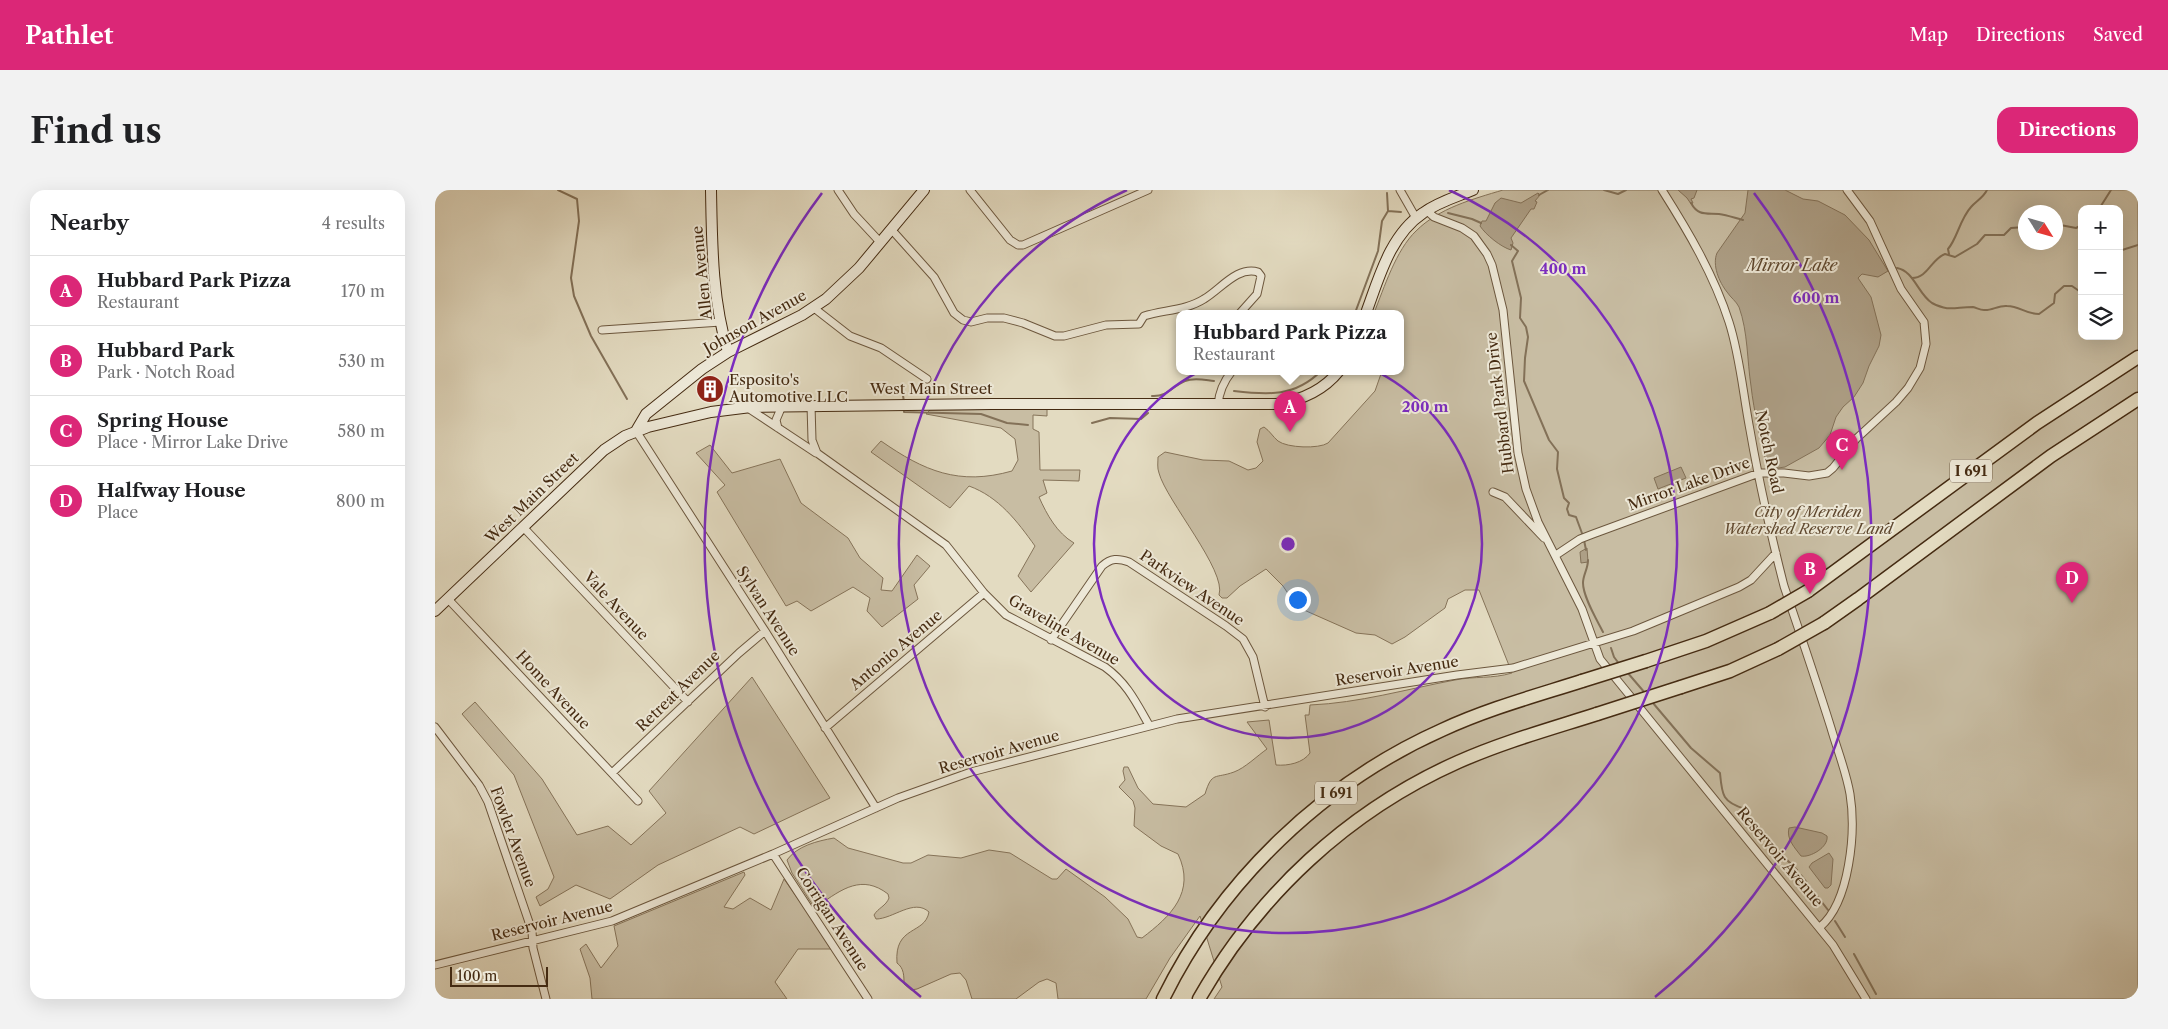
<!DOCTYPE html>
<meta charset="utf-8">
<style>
body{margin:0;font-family:"Libre Caslon Text",serif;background:#f2f2f2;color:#202124}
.controls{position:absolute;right:15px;top:15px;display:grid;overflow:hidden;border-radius:10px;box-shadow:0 5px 20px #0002}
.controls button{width:45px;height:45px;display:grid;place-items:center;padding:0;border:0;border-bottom:1px solid #e0e0e0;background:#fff;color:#202124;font:25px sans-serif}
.compass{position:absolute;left:1583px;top:15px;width:45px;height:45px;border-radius:50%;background:#fff;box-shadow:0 5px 20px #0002;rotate:127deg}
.scale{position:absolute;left:15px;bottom:12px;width:98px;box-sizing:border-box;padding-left:5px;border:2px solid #452b12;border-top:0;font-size:14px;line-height:18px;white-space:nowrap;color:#452b12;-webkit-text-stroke:4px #ede8d7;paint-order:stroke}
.you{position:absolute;left:862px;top:409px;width:18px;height:18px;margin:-12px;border:4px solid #fff;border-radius:50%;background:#1a73e8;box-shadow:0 0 0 8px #1a73e833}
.badge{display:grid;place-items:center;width:32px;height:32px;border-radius:50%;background:#db2777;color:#fff;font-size:16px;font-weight:700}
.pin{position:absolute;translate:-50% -41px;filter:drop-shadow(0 1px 2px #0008)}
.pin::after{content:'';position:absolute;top:26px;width:18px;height:15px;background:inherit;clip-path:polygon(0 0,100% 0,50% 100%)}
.popup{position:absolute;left:741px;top:120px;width:228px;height:65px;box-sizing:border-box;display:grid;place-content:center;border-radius:10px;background:#fff;filter:drop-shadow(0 1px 4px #0005);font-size:16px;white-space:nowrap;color:#757577}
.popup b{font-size:19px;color:#202124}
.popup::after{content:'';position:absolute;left:50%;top:100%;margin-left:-10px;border:10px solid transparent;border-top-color:#fff}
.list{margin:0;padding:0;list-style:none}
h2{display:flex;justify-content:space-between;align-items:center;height:65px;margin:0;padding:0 20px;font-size:21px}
h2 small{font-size:16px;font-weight:400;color:#757577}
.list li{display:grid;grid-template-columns:32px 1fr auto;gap:15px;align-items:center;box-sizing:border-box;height:70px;padding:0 20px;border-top:1px solid #e0e0e0}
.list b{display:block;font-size:19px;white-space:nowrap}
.list p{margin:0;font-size:16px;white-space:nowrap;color:#757577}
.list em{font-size:16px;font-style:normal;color:#757577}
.icon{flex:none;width:28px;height:28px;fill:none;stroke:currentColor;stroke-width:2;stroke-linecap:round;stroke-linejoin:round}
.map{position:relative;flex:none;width:1703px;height:809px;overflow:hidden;border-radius:15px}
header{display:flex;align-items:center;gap:30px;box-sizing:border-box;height:70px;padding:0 25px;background:#db2777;color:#fff}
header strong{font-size:24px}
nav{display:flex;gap:28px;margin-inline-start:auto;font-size:18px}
.intro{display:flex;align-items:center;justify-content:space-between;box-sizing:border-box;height:120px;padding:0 30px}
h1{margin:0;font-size:35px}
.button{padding:12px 22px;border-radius:15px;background:#db2777;color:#fff;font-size:18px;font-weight:700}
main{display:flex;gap:30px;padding:0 30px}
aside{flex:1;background:#fff;border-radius:15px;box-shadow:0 5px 20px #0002}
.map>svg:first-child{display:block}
</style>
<header>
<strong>Pathlet</strong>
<nav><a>Map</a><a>Directions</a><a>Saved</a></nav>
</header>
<div class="intro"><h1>Find us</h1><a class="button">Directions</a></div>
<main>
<aside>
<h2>Nearby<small>4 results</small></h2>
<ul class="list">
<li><span class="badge">A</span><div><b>Hubbard Park Pizza</b><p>Restaurant</p></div><em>170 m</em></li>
<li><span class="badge">B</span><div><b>Hubbard Park</b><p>Park · Notch Road</p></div><em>530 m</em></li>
<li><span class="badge">C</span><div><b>Spring House</b><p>Place · Mirror Lake Drive</p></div><em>580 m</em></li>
<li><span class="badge">D</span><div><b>Halfway House</b><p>Place</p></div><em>800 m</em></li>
</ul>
</aside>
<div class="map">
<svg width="1703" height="809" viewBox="0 0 1703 809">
<rect width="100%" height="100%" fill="#e3dbc1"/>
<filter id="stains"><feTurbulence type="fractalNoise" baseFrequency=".004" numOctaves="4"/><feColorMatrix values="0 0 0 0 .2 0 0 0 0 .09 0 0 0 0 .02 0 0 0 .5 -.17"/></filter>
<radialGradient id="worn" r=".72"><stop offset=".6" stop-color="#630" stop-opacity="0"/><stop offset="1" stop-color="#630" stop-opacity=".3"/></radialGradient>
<path fill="#c8bda3" stroke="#86745a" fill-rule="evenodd" d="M1068 0H1703V809H779L787 797 765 726 735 768 711 809H623L621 793 612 789 604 792 581 809H537L531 790 525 783 516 784 482 799 476 800 469 794C469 786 469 778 462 773 459 735 490 745 494 722 479 708 458 729 441 729L439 725C443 718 451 716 454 708L453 704C427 684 407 699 384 715L380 716 377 714 357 683 352 670C362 656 382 651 399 648L413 658 468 673H476L493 665 526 668 554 660 575 663 617 689H622L631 679 670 707 693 729 702 747 707 748C736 726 761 702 743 664L726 656 699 636 700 618 698 611 684 597 690 590 688 581 689 577H693L703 598 718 614 751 617 770 604C777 581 780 589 799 582 810 578 822 566 832 559L812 532 834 530 841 575C853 576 868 573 875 563L870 525H874L875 515C924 513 972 499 1020 490 1040 486 1057 489 1077 483L1044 400H1030L1013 409 1010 418 970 447 957 454 940 445 921 443 869 420 858 411 848 396 831 379 805 396 792 408H787L784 405C792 381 731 310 724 283 722 278 723 272 723 267L730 262 768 270 794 271 813 280 821 278 828 271 822 252 825 239 829 237C835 241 838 247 843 251 852 258 884 259 893 253L940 201 947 181H965V123H939C949 98 961 60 981 41 1004 18 1038 9 1068 0ZM1647 19H1684V146H1647ZM1590 22H1620V52H1590Z
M612 219V226L598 225V239L604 242 605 280H645L644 291 608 290 612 303 604 307C612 325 622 343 639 353L596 402 583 386 600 356C582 331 564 307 534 296L515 318 436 262 446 251C489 281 524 296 577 281L583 270 580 249 566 238 491 224 495 220Z
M275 255 297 283 345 269 366 313 413 348 425 368 448 388 446 400 457 401 482 365 495 376 479 395 483 409 447 437 432 421 435 408 418 397 376 421 362 411 351 416 282 302 290 295 261 263Z
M317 487 395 608 319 644 305 637 223 675 175 709 141 695 105 716 101 707 113 699 119 687 79 585 27 524 40 512 107 589 142 645 173 636 196 655 231 623 214 601Z
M309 682 310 685 289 717 298 719 315 708 336 720 349 689 398 759H363L340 792 352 809H157L155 788 145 759 151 754 166 778 183 756 179 736Z"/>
<path fill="#ad9f86" stroke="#837158" d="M1243 0H1262L1259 8 1256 9 1258 13 1256 14 1252 8Z
M1313 0H1350L1368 9 1383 11 1410 25 1434 50 1453 81 1443 87 1427 84 1423 88 1436 107 1446 145 1444 156 1434 176 1428 193 1419 207 1408 217 1401 227 1395 245 1384 258 1350 277 1343 278 1331 272C1325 247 1319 222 1316 196 1312 170 1313 142 1304 117 1301 111 1296 108 1292 102 1284 92 1277 75 1282 63L1310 23Z
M1103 3 1105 5 1100 11 1102 12 1099 19H1096L1076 48 1078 53 1076 60C1066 57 1051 45 1045 36L1047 31H1051L1060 13 1066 8 1086 13Z
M1246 277 1251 288 1223 299 1219 288Z
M1152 358 1153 372 1146 373 1145 362Z
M1360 637 1387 643 1392 646C1394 657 1375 668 1366 666 1360 658 1351 649 1354 638Z
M1394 663 1398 669 1396 695 1393 698H1390L1374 677 1377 673Z"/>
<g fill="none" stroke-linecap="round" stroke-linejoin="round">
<path stroke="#837158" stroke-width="2" d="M123 0 142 9 144 31 136 88 139 106 156 146 192 209
M1169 0 1183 4 1191 0
M1104 5 1113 0
M1256 13C1263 26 1271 23 1284 24 1292 25 1300 28 1308 30
M1664 19 1676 0
M953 21 966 22
M1013 23 1037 29 1046 33
M1620 34 1641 38 1647 35
M1076 55 1083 61 1077 71 1086 108 1085 128 1091 137 1093 147 1090 168 1089 191 1114 250 1123 262 1122 279 1129 308 1134 313 1132 319 1134 325 1141 327 1148 346
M1684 61 1703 55
M1514 64 1513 59C1522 49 1525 29 1536 17 1541 11 1548 8 1552 0
M1462 78C1479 81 1483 104 1497 113 1514 122 1520 117 1538 117 1542 118 1545 120 1549 120 1556 121 1564 115 1572 116 1585 116 1590 124 1604 124L1619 113 1620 104 1629 96H1637L1647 103
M1477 88C1493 88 1496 69 1510 64L1520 67 1542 54 1550 45H1569L1576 38 1590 37
M920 123 943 61 947 31 953 21 952 3
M467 199 469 212
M799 201C833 205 860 207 886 181
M717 206C733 207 737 196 750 191 759 187 770 190 779 191
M469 219V222L546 224 572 233 593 235
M657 233 675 228 706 229 713 223
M1149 350 1151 360
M1153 370C1153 379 1148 385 1148 393 1148 407 1162 430 1168 442
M1176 458 1179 467 1185 475
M1192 482 1210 503
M1218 513 1256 558 1285 583C1287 605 1287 612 1310 619L1321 639 1362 680
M1366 685 1393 720
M1400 731 1410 747
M1419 764 1441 804"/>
<g stroke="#6c573e" stroke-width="9">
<path id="street" d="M403 0 419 24 445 52
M535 0 575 50 583 55H588L713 0
M965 0 981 28
M1227 0C1253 41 1279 85 1294 132 1305 166 1308 204 1315 240 1324 292 1336 345 1349 396 1365 443 1381 490 1396 538 1402 559 1411 581 1415 604 1421 641 1415 712 1385 737
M991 20 999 27 1027 38 1039 46 1052 64 1057 75 1068 120 1083 263 1091 299 1103 332 1147 419 1165 469 1398 755 1431 809
M456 39 499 87 519 123 528 130 536 132 552 128H569L588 133 620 146H629L671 135 704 134 709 126C729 120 752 120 769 109 786 99 802 76 823 82L826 86 822 104 805 123
M379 118 415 146 446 158 492 189
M167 140 286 132
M376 215 377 250 382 263 511 355 549 403 571 425 670 477C692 493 701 512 714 535
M783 215C784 201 789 191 797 181
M313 218 381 263
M343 238 341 230 347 216
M201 241 330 441 441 618
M1058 302 1070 307 1109 348
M89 338 253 512
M1121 365 1145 349 1158 344 1324 283H1349L1374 286 1392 283 1398 278 1421 249 1461 212 1473 198 1485 178 1491 154 1489 132 1466 99 1435 31 1412 0
M13 409 203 611
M616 450 667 376C676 368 683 368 694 372L791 436 808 449 818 467 830 517
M0 537 44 595 53 612 97 741 98 758 111 809
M390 538 549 403
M177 583 304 463 330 441
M338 664 433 809
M0 775 177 731 338 664 463 608 536 582 742 529 1022 485 1078 478 1198 441 1304 397 1316 390 1341 363"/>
</g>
<g stroke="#452b12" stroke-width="12">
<path id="secondary" d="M276 0C277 54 277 110 293 162
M931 123C944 88 955 45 988 23 1003 12 1021 7 1038 0
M201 241 211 224 267 179 293 162 367 125 391 109 424 78 489 0
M0 421 169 260 190 246 213 237 276 222 316 217 556 214H842C867 210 888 201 904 181"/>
</g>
<g stroke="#452b12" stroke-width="15">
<path id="highway" d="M1373 401 1602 233 1703 167
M1389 433 1423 409 1616 266 1703 209
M1211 471 1271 451 1335 423
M1246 497 1295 481 1343 459
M728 809C786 691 888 593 1007 540 1052 519 1100 506 1147 491
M764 809C823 705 913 621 1023 572 1068 552 1115 539 1162 524"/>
</g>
<use href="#street" stroke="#ede8d7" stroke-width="7"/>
<use href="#secondary" stroke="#ede8d7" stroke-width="10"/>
<use href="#highway" stroke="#e3dbc1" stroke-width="12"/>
<g stroke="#452b12" stroke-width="15" stroke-linecap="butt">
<path id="highway-bridge" d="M1335 423 1373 401
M1343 459 1389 433
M1147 491 1211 471
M1162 524 1246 497"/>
</g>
<use href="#highway-bridge" stroke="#e3dbc1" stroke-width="12"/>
</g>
<g fill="none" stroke="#7b2cbf" stroke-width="2.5">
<circle cx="853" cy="354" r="194"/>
<path d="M1014 0A389 389 0 1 1 692 0"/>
<path d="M486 807A583 583 0 0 1 387 3M1319 3A583 583 0 0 1 1220 807"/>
</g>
<defs>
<g id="building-disc" transform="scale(1.4375)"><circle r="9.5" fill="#8f2418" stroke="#ede8d7"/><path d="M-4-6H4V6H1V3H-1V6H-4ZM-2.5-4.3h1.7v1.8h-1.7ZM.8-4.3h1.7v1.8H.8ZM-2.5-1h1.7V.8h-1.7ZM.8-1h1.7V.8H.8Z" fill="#fff"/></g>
</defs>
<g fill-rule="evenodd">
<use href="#building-disc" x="275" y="199"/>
</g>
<g text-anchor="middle" stroke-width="4" stroke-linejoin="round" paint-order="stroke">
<g fill="#ede8d7" stroke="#77644d" stroke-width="1">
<rect x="1515" y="269.5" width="42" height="23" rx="4"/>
<rect x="880" y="591.5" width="42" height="23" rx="4"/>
</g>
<g font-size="14" font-weight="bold" fill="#452b12">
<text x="1536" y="286">I 691</text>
<text x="901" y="608">I 691</text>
</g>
<g font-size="15" fill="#452b12" stroke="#ede8d7">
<text transform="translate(267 83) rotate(-96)" y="5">Allen Avenue</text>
<text transform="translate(320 132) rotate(-29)" y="5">Johnson Avenue</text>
<text x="496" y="204">West Main Street</text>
<text transform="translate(1065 213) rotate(-97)" y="5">Hubbard Park Drive</text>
<text transform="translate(1334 262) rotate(78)" y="5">Notch Road</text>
<text transform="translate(1254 294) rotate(-20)" y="5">Mirror Lake Drive</text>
<text transform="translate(97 308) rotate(-44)" y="5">West Main Street</text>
<text transform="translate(757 398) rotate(34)" y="5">Parkview Avenue</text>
<text transform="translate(181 416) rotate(47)" y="5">Vale Avenue</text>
<text transform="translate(333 421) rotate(57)" y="5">Sylvan Avenue</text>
<text transform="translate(629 440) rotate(30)" y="5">Graveline Avenue</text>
<text transform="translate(461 460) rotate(-40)" y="5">Antonio Avenue</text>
<text transform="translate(962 481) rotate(-9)" y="5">Reservoir Avenue</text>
<text transform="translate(118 500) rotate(47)" y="5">Home Avenue</text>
<text transform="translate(243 501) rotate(-44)" y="5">Retreat Avenue</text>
<text transform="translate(564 562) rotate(-16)" y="5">Reservoir Avenue</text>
<text transform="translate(78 647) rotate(70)" y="5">Fowler Avenue</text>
<text transform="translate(1345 667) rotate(50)" y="5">Reservoir Avenue</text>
<text transform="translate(397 729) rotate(57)" y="5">Corrigan Avenue</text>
<text transform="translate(117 731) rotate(-14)" y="5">Reservoir Avenue</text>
</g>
<g font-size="15" fill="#452b12" stroke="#ede8d7" text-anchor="start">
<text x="294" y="195">Esposito's<tspan x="294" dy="17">Automotive LLC</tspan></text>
</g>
<g font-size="15" font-style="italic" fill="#5f482f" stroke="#ede8d7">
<text x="1373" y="327">City of Meriden<tspan x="1373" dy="17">Watershed Reserve Land</tspan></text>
</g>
<g font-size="16" font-style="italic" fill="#5f482f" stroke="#ede8d7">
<text x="1357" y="81">Mirror Lake</text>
</g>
</g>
<circle cx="853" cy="354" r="8" fill="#7b2cbf" stroke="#ede8d7" stroke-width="2.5"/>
<g font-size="15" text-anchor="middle" font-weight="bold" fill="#7b2cbf" stroke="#ede8d7" stroke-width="4" stroke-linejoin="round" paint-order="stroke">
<text x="1128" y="84">400 m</text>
<text x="1381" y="113">600 m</text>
<text x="990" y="222">200 m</text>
</g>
<rect width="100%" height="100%" filter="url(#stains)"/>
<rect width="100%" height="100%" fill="url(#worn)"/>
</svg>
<div class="controls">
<button>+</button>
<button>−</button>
<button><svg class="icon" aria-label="layers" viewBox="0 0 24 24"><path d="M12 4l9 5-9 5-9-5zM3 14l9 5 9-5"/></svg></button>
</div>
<svg class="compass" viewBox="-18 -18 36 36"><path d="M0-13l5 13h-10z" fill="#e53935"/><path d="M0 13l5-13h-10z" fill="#757577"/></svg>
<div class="scale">100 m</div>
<div class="you"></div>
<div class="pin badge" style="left:855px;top:242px">A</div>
<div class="popup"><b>Hubbard Park Pizza</b>Restaurant</div>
<div class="pin badge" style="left:1375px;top:404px">B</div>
<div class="pin badge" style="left:1407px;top:280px">C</div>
<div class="pin badge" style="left:1637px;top:413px">D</div>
</div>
</main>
